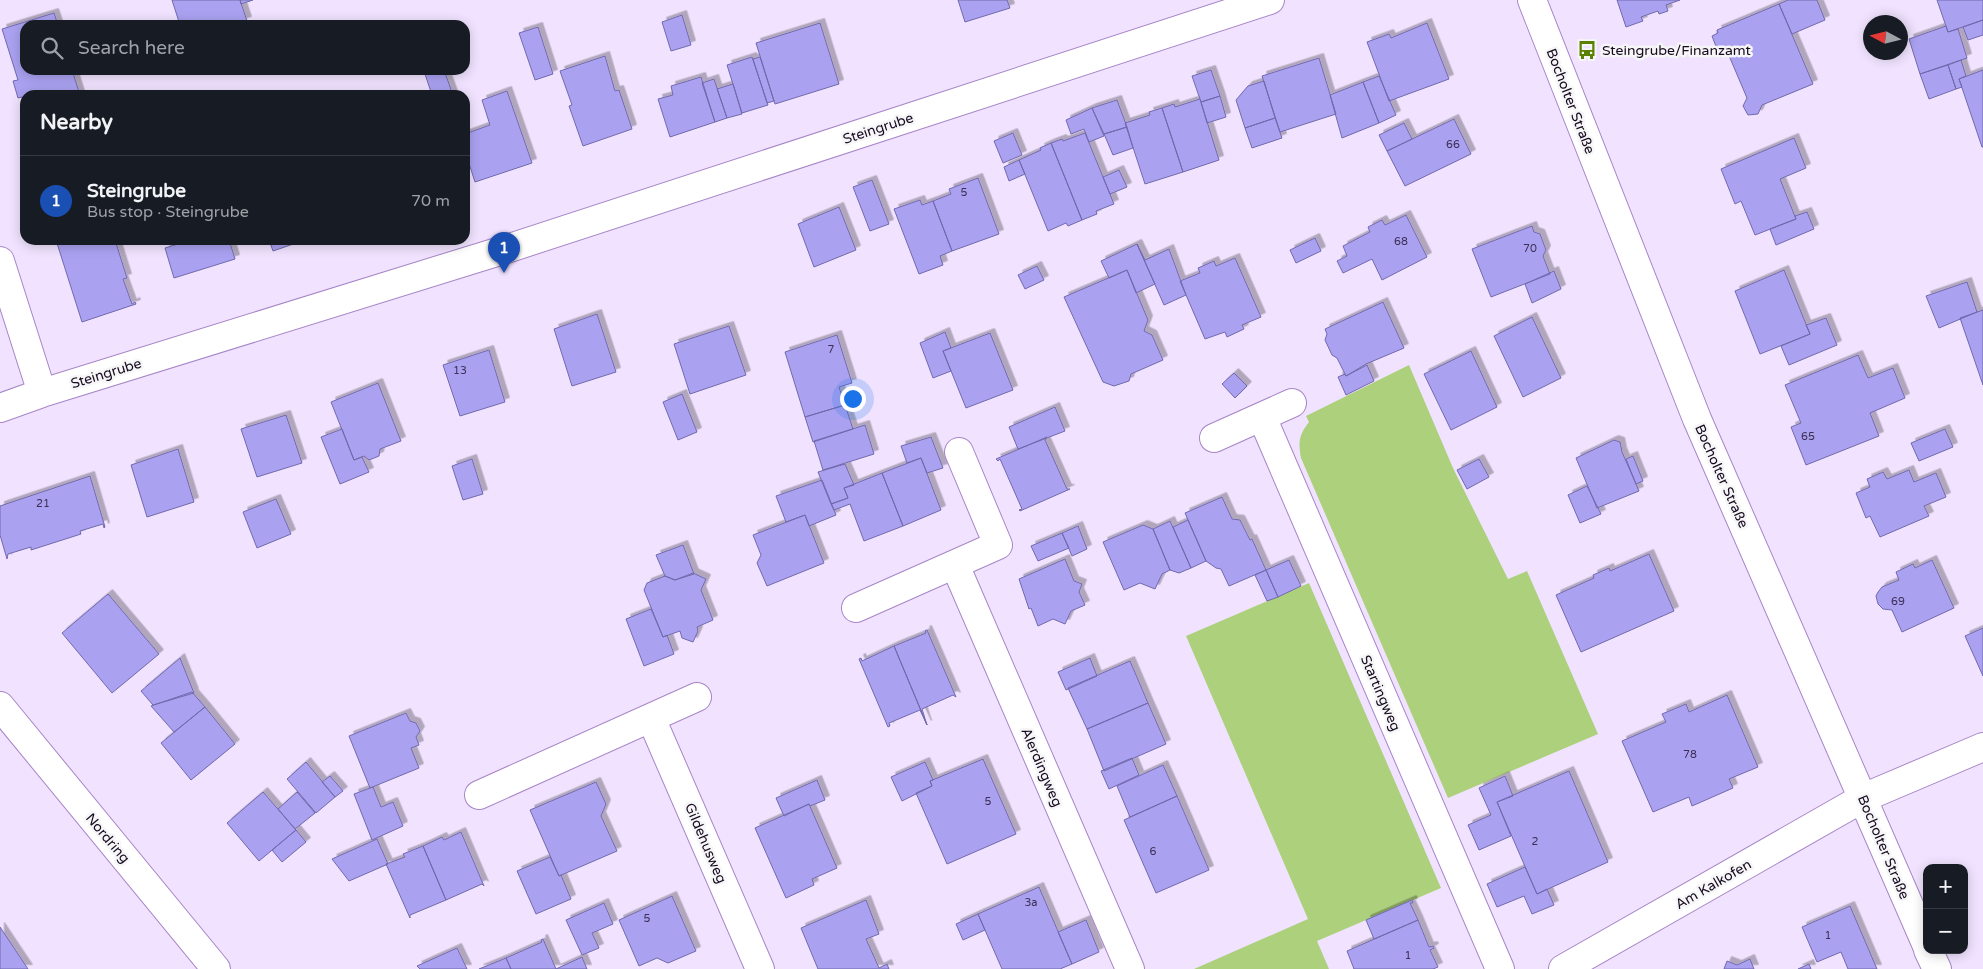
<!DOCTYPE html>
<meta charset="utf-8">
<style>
body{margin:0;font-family:"Varela Round",sans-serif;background:#242831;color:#f1f3f6}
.controls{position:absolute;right:15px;bottom:15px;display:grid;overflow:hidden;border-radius:10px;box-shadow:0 2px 12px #0003}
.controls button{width:45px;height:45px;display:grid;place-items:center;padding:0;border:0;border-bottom:1px solid #363941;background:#171b24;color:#f1f3f6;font:25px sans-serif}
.compass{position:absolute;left:1863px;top:15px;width:45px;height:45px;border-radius:50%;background:#171b24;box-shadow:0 2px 12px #0003;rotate:277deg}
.you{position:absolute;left:852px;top:398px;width:18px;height:18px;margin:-12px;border:4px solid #fff;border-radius:50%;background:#1a73e8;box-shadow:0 0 0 8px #1a73e833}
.badge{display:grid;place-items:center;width:32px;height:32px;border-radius:50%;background:#2563eb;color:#fff;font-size:16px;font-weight:700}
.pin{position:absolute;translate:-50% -41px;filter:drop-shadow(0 1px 2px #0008)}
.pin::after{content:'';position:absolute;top:26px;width:18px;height:15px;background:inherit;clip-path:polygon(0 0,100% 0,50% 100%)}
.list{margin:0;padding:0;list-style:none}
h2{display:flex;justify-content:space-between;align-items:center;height:65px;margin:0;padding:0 20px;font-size:21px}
h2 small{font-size:16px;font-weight:400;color:#9ea1a6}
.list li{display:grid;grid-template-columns:32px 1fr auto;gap:15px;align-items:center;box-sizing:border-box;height:90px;padding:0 20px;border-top:1px solid #363941}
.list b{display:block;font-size:19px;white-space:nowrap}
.list p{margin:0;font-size:16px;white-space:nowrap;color:#9ea1a6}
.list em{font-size:16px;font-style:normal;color:#9ea1a6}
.icon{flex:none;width:28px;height:28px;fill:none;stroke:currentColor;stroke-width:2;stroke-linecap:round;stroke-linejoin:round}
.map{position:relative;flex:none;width:1983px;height:969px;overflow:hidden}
.search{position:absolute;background:#171b24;box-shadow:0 2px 12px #0003;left:20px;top:20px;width:450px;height:55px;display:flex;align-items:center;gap:12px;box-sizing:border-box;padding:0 18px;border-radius:15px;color:#9ea1a6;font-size:19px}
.panel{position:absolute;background:#171b24;box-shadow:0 2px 12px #0003;left:20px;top:90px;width:450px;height:155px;border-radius:15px}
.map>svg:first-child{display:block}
</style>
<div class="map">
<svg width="1983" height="969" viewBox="0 0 1983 969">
<defs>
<filter id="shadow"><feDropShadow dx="4.5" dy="-4.5" stdDeviation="0" flood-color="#0004"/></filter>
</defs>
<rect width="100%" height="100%" fill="#f1e3ff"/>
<path fill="#acd07c" d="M1409 365 1453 468 1508 579 1527 571 1598 734 1448 798 1301 458C1298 442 1299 435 1309 422L1306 416Z
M1309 583 1441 888 1317 941 1329 969H1194L1308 919 1186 636Z"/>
<path fill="#aaa2f1" stroke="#7169ac" filter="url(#shadow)" d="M172 0H240L247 21 233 25H180Z
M240 0H253L241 4Z
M958 0H1007L1010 8 965 22Z
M1617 0H1680L1666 5 1668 11 1659 14 1658 11 1641 17 1643 21 1626 27Z
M1788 0H1817L1825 20 1792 34 1779 4Z
M1937 0H1983V20L1948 32Z
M1779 4 1813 84 1762 105 1758 114 1748 115 1743 106 1747 98 1730 58 1728 55 1720 57 1712 36 1718 33 1717 30Z
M54 13 58 25H25V70H72L80 95H25V105L22 97 18 98 13 81 18 80 2 29Z
M682 15 691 45 671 51 662 22Z
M1983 20V35L1968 40 1963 27Z
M820 23 839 84 775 104 756 43Z
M1427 23 1449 79 1389 101 1367 42 1389 34 1391 38Z
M1946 26 1948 32 1958 29 1967 58 1920 74 1909 39Z
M538 27 553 74 535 80 519 33Z
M605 56 615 91 619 90 632 129 583 146 569 106 572 105 560 71Z
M752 57 768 105 742 113 727 65Z
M760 57 774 101 767 103 753 59Z
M1319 58 1336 114 1280 132 1262 76Z
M1961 60 1966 76 1959 79 1962 87 1956 89 1948 65Z
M1948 65 1956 89 1929 99 1920 74Z
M444 70 453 95H432L424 71Z
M1211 70 1220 96 1201 102 1192 76Z
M1983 70V147H1982L1959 79Z
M1379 76 1396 115 1379 123 1363 82Z
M701 77 715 122 670 137 658 99 673 95 671 86Z
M714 79 727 118 715 122 702 83Z
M1264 81 1275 118 1245 128 1236 100 1248 86Z
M1363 82 1379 123 1342 138 1330 95Z
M733 84 742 114 727 118 717 89Z
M507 91 532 163 475 182 465 151V134L490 125 482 100Z
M1220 96 1226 117 1207 123 1201 102Z
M1200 99 1219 160 1183 172 1162 108 1174 104 1175 107Z
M1117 100 1127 127 1104 134 1092 108Z
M1092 108 1104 136 1089 142 1084 129 1071 134 1066 120Z
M1162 108 1183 172 1145 184 1125 123 1150 115 1149 112Z
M1275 118 1282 138 1252 148 1245 128Z
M1454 119 1471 154 1405 186 1387 151Z
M1404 123 1412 139 1387 151 1379 135Z
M1127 127 1133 148 1113 155 1104 134Z
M1013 133 1022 155 1003 163 994 141Z
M1085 133 1114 204 1096 211 1097 214 1082 220 1051 143 1062 139 1063 141Z
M1794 138 1806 168 1780 179 1796 219 1755 235 1741 201 1735 204 1721 169Z
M1051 143 1082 220 1068 226 1066 223 1048 231 1019 160 1041 150 1040 148Z
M1019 160 1025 174 1009 181 1004 167Z
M1119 170 1127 187 1110 194 1103 177Z
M978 178 999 234 952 251 933 201 951 194 949 189Z
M872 180 889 224 870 231 853 187Z
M920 200 922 205 933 201 952 251 940 256 943 265 919 274 894 209Z
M839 207 856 250 814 267 798 224Z
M1807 212 1814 229 1776 245 1770 229 1796 219 1795 216Z
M1406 215 1427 257 1382 280 1372 259 1343 273 1337 261 1347 256 1343 246 1370 232 1368 227 1382 220 1385 225Z
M1532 226 1534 232 1540 234 1546 250 1543 256 1550 274 1491 297 1472 249Z
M1315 238 1321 251 1296 263 1290 250Z
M56 240H115L127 278 123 279 132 304 135 302 136 304 82 322Z
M191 240H229L235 259 174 278 165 248Z
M269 240H305L273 251Z
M1137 244 1155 284 1136 293 1127 270 1109 278 1101 261Z
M1137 244 1145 260 1169 249 1186 295 1164 305Z
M1235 258 1261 317 1242 325 1244 329 1227 337 1225 332 1205 339 1180 281 1200 273 1198 268 1214 261 1216 266Z
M1037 266 1044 280 1025 289 1018 275Z
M1127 270 1148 320 1144 331 1152 335 1163 360 1131 374 1129 381 1114 386 1103 382 1064 297Z
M1784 270 1810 334 1760 354 1735 291Z
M1554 271 1561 289 1532 303 1525 284Z
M1967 282 1977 312 1939 328 1926 296Z
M1383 302 1404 348 1366 364 1346 376 1337 358 1332 355 1325 340 1327 334 1325 329Z
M1983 310V385L1960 318Z
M597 314 616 372 572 386 554 329Z
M1532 317 1561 378 1523 397 1494 336Z
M1826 318 1837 345 1789 365 1781 346 1810 334 1806 325Z
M729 326 746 375 690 394 674 344Z
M945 332 951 348 943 351 951 371 933 378 920 343Z
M990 333 1013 390 966 408 943 351Z
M837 335 852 383 839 387 845 405 805 417 785 352Z
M489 350 505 402 460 416 443 365Z
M1471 351 1497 407 1451 430 1424 374Z
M1858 355 1868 378 1893 368 1905 398 1870 413 1879 436 1806 465 1791 427 1801 423 1785 385Z
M1367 365 1374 381 1346 395 1338 377 1345 374 1346 376Z
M1234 373 1247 386 1235 398 1222 384Z
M378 383 401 441 380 449 379 456 369 460 364 456 354 460 331 402Z
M682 394 697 432 678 440 663 402Z
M845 405 853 429 813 442 805 417Z
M1055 407 1065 431 1018 449 1009 427Z
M286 415 302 463 257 477 241 429Z
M865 425 874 454 823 470 814 441Z
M342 429 354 460 362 457 369 472 340 484 321 437Z
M1945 429 1953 447 1919 461 1911 443Z
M931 437 943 468 927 473 921 458 907 463 901 446Z
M1047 437 1045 440 1067 489H1070L1020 511 1019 510 1022 509 1000 459 998 461 996 459Z
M1614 440 1620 442 1622 452 1639 491 1597 508 1576 458Z
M178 449 194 502 147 517 131 465Z
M1633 456 1643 481 1636 484 1626 459Z
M921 458 941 510 903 526 882 473Z
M472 459 483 494 463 500 452 466Z
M1479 459 1489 477 1467 489 1457 470Z
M845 464 854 485 844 488 848 498 831 504 818 472Z
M1909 470 1914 482 1936 473 1946 497 1924 506 1929 516 1880 537 1870 516 1866 518 1856 493 1870 487 1867 479 1883 472 1887 479Z
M882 473 903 526 864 541 850 504 834 510 831 504 848 498 844 488Z
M90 476 105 527 104 528 103 524 80 531 81 534 31 550V547L8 554 7 559 0 535V506Z
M822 480 836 515 809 526 805 515 786 522 776 496Z
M1587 486 1601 514 1580 523 1568 495Z
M1222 497 1232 519 1240 520 1250 540 1252 539 1266 570 1229 586 1221 569 1216 568 1206 561 1185 513Z
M276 499 291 534 257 548 243 512Z
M805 515 824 563 767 586 757 563 761 555 753 535Z
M1188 520 1206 561 1191 568 1173 527Z
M1170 521 1191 568 1179 573 1170 570 1153 529Z
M1143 525 1153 529 1170 570 1162 574 1155 589 1140 583 1124 590 1103 542Z
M1078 526 1087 549 1072 556 1062 533Z
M1062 533 1069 548 1038 561 1031 546Z
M683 545 694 574 675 580 665 576 656 555Z
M1649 554 1674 611 1581 652 1556 595 1594 578 1593 575 1609 568 1610 571Z
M1065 559 1074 581 1082 584 1079 592 1085 605 1071 611 1065 624 1053 619 1038 626 1031 608 1029 609 1019 579Z
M1289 560 1301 586 1278 597 1266 570Z
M1932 560 1954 608 1902 632 1892 610 1883 609 1878 604 1876 596 1878 592 1882 587 1899 580 1896 572 1913 564 1915 568Z
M1266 570 1278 597 1267 601 1255 575Z
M693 573 706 579 701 590 713 620 697 627 698 631 693 642 682 638 680 631 663 637 644 590 647 583 665 576 675 580Z
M108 594 159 654 112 693 62 633Z
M651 609 663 637 667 635 674 654 644 666 626 619Z
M1983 628V676L1965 636Z
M927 630 956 697 953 695 922 709 927 725 894 646 926 633 925 631Z
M894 646 927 725 920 710 889 723 890 726 888 727 859 659 861 658 862 661Z
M180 658 194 693 153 705 141 691Z
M1090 658 1097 676 1066 690 1058 672Z
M1130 661 1148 703 1087 729 1068 688Z
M192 692 205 707 174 732 151 706Z
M1727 695 1758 767 1729 779 1733 788 1692 806 1689 797 1653 812 1622 741 1666 722 1662 714 1686 704 1689 712Z
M1148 703 1166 744 1104 771 1087 729Z
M205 707 235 744 191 780 161 743Z
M406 713 410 721 416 723 420 731 416 737 419 745 411 748 419 768 370 788 349 736Z
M1132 758 1139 775 1109 789 1101 771Z
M983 759 1016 834 947 864 916 793 932 786 930 781Z
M306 762 335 797 316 813 287 779Z
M925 762 933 780 930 781 932 786 902 801 891 777Z
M1163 765 1177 796 1130 817 1117 786Z
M1569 771 1608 862 1537 894 1497 802Z
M330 776 343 791 335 797 322 782Z
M1505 776 1513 796 1497 802 1511 836 1479 850 1468 825 1491 815 1479 788Z
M817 780 825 800 810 806 809 804 784 816 776 798Z
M596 782 606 804 601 816 617 851 559 876 530 810Z
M373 787 381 807 393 802 403 826 372 840 354 794Z
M263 792 296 830 259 861 227 823Z
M297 792 315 813 295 829 278 809Z
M1177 796 1209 870 1156 893 1124 820Z
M809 804 837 868 812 879 814 885 786 898 755 828Z
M296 830 306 842 282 862 272 850Z
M461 832 484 886 482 884 446 900 423 846 442 837 444 840Z
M377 839 388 864 349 881 332 859Z
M423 846 446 900 410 915V918L386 864 405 857 403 854Z
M550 857 559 876 561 875 571 899 536 914 517 871Z
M1525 867 1537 894 1547 889 1554 905 1532 914 1524 896 1497 907 1487 884Z
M1039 887 1072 964 1060 969H1002L978 914Z
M672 896 696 951 668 963 657 958 639 966 619 920Z
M866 900 879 934 866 939 879 968 887 964 889 969H818L801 928Z
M1412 900 1413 903H1410L1418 920 1374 939 1366 920Z
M604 903 613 924 592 933 599 948 582 955 566 920Z
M1850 906 1877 969H1848L1841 952 1817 962 1802 927Z
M978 914 985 930 963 940 956 924Z
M1086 920 1099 952 1072 964 1058 932Z
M1418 920 1429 947 1433 946 1434 948 1430 950 1438 967 1433 969H1354L1347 951Z
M0 927 28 969H0Z
M543 939 556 969H511L506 958 542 942 541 940Z
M457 948 467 969H420L417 966Z
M582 957 587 969H556Z
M506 958 511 969H479Z
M1750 959 1754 969H1724L1727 961 1737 965Z
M1809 964 1811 969H1798Z"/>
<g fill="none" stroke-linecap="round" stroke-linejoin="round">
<g stroke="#a785c7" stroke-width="30">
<path id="minor" d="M0 261 42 393
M0 408 42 393 497 252 1270 0
M1262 417 1500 969
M1214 438 1292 403
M955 565 1130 969
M856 608 998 545 959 452
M651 718 760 969
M479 795 697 697
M1563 969 1863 798 1983 747"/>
</g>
<g stroke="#a785c7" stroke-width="30">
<path id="tertiary" d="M1532 0 1697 419 1927 946
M1928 950 1937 969"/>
</g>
<g stroke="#a785c7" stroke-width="30">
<path id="secondary" d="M0 706 216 969"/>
</g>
<use href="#minor" stroke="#fff" stroke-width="28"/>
<use href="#tertiary" stroke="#fff" stroke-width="28"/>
<use href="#secondary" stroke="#fff" stroke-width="28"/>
</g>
<defs>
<g id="bus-bare" transform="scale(1.5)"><path d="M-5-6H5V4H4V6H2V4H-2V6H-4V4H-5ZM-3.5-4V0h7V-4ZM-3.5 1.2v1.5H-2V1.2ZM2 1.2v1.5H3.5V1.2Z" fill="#5a8102" stroke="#f6f6f6" stroke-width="2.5" paint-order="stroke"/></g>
</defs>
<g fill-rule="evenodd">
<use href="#bus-bare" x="1587" y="50"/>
</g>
<g text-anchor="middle" stroke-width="5" stroke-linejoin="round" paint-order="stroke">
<g font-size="11" fill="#3b2f55">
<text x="1453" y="148">66</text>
<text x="964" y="196">5</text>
<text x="1401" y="245">68</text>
<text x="1530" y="252">70</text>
<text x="831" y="353">7</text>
<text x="460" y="374">13</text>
<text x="1808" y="440">65</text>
<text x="43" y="507">21</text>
<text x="1898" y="605">69</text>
<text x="1690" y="758">78</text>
<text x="988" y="805">5</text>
<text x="1535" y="845">2</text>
<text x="1153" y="855">6</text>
<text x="1031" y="906">3a</text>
<text x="647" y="922">5</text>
<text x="1828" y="939">1</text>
<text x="1408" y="959">1</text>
</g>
<g font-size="14" fill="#160921" stroke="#f6f6f6" text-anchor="start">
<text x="1602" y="55">Steingrube/Finanzamt</text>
</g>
<g font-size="14" fill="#160921" stroke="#f6f6f6">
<text transform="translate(1571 101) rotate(69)" y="5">Bocholter Straße</text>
<text transform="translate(878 128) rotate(-18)" y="5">Steingrube</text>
<text transform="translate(106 373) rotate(-17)" y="5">Steingrube</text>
<text transform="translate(1722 476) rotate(66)" y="5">Bocholter Straße</text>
<text transform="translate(1381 693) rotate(67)" y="5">Startingweg</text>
<text transform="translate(1042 767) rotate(67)" y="5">Alerdingweg</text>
<text transform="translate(108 838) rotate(50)" y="5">Nordring</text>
<text transform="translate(706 843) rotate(67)" y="5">Gildehusweg</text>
<text transform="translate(1884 847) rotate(67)" y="5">Bocholter Straße</text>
<text transform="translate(1713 884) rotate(-30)" y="5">Am Kalkofen</text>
</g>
</g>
</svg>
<div class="controls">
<button>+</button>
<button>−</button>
</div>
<svg class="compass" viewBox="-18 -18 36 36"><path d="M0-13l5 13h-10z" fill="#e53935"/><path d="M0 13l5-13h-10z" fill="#9ea1a6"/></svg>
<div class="you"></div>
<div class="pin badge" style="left:504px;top:273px;background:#1a4fb4">1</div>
<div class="search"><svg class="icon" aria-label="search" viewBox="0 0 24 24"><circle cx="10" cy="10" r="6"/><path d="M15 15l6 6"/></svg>Search here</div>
<section class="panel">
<h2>Nearby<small></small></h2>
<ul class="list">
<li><span class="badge" style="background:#1a4fb4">1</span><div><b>Steingrube</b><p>Bus stop · Steingrube</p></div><em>70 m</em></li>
</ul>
</section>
</div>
